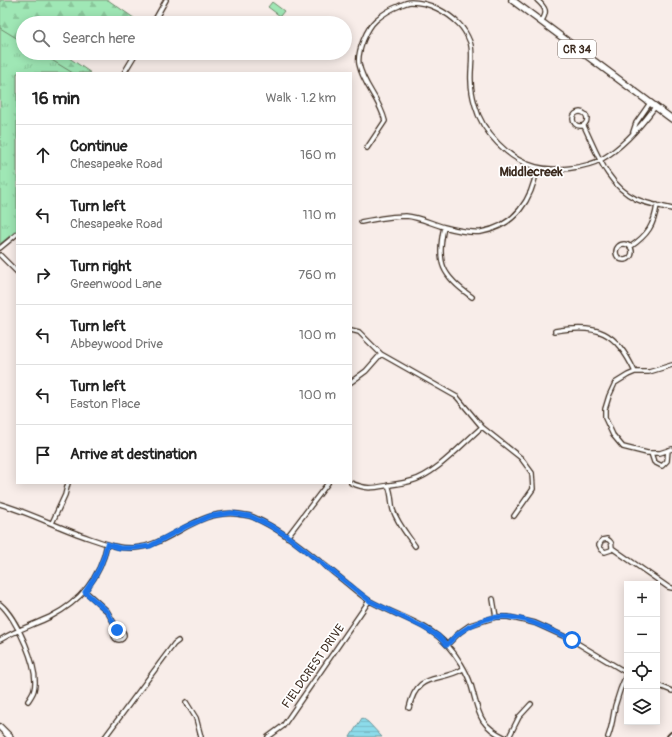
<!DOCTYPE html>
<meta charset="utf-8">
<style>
body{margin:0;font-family:Pangolin,sans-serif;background:#f2f2f2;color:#222}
.controls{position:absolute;right:12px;bottom:12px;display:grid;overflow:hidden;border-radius:0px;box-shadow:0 2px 10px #0003}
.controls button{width:36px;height:36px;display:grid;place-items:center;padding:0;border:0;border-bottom:1px solid #e0e0e0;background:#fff;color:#222;font:20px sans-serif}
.stop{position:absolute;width:12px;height:12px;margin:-9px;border:3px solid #1a73e8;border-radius:50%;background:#fff}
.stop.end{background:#1a73e8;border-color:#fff;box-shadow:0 1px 4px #0008}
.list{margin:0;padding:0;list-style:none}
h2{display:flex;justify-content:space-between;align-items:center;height:52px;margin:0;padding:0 16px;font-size:17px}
h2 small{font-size:13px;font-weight:400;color:#767676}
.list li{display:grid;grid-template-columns:26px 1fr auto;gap:12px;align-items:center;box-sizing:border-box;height:60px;padding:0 16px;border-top:1px solid #e0e0e0}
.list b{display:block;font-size:15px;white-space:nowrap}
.list p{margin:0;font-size:13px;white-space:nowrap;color:#767676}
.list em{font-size:13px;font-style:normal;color:#767676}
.icon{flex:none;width:22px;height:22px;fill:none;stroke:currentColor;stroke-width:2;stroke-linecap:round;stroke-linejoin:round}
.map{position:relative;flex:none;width:672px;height:737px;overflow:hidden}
.search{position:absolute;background:#fff;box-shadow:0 2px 10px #0003;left:16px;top:16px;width:336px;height:44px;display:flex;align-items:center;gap:10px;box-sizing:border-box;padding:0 14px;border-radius:22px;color:#767676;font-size:15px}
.panel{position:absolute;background:#fff;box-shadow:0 2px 10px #0003;left:16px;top:72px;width:336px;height:412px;border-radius:0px}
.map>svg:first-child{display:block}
</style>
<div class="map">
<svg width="672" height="737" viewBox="0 0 672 737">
<defs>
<pattern id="grass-tufts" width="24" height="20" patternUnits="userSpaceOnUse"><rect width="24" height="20" fill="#9fe7b5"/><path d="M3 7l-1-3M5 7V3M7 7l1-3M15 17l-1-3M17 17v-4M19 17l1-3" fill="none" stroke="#8ac69b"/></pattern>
<pattern id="forest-firs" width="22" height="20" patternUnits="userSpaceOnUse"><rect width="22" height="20" fill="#9fe7b5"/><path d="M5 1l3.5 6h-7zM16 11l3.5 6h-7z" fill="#8ac69b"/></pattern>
<pattern id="water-rules" width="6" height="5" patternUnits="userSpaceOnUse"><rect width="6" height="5" fill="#8cdbea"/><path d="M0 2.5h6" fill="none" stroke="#7abcc8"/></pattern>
</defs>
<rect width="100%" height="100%" fill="#f8ede9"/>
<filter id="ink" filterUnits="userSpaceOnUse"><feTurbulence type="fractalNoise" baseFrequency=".025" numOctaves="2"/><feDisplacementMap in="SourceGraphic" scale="8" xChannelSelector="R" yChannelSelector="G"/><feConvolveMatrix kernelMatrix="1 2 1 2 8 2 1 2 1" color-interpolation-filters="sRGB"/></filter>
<g filter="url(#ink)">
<path fill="url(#grass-tufts)" stroke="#6d886a" d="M0 27 23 41V53H42L75 73H17V230L0 244Z"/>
<path fill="url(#forest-firs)" stroke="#6d886a" d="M0 0H108L141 23H119L111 18 106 23H23V42L0 28Z
M40 53H62L91 73H73Z"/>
<path fill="#9fe7b5" stroke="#6d886a" d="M272 2 284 11 280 16 268 7Z"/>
<path fill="url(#water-rules)" stroke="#6c9498" d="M362 718 368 722 382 737H350Z"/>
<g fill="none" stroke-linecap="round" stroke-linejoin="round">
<g stroke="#3b2a1e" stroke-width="6">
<path id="street" d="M537 0C546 8 548 12 541 22
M153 23 166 0
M124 73 136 53
M573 119a7 7 0 1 1 14 0a7 7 0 1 1-14 0Z
M584 126C597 153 607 185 636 199 647 204 660 206 672 209
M633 132 636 123 650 103
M367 148 385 121C380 99 363 85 359 64 357 51 367 28 376 20 383 14 391 9 399 6 403 4 407 2 411 2 429 2 447 12 459 24 463 28 468 37 470 42 474 52 470 70 471 81 471 89 473 98 475 105 482 132 509 160 536 167 554 172 586 168 602 159 623 147 641 126 655 107
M361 222C376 219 391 216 406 216 420 217 432 224 444 227 455 230 470 233 481 232 515 226 532 200 537 168
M444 227C436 263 442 276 472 297
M616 252a8 8 0 1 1 16 0a8 8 0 1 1-16 0Z
M630 247C648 235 654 225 657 205
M0 248 17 234
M0 255 17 272
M351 330 359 332 381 354 457 397 482 427 521 458 532 473 533 489 514 516
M555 331C598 324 616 331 635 372
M672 365 649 372H635L628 375 615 383 609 396 605 409V418L613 435 623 447 647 453H660L672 449
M351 382 366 371 381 354
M651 453 654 462 662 466 667 461 668 450
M351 483C368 490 373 488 390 485 397 484 404 483 411 481 435 475 463 443 482 427
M388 485C392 494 391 502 393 510 398 524 407 534 415 546
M0 504C31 513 59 528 89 538 104 543 118 549 134 548 172 545 195 509 238 514 243 515 248 515 253 517 287 532 315 558 344 581 352 587 361 596 370 601 396 616 428 623 448 646 457 656 467 672 471 685 479 711 477 724 504 737
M52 523 65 495 68 483
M287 537 328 483
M612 548 611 550 605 552 601 549 599 545 602 540 607 539C611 541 612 543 612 548L668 587 672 588
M85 591 107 611 118 630
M493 599 496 617
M0 604C16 617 40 669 34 690 33 694 30 698 28 701
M114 635a5 5 0 1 1 10 0a5 5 0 1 1-10 0Z
M0 640C16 630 33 625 50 617 80 602 101 577 107 544
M447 645 460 632 470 625 496 617H508L535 623 572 640 627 673
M657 685 672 691
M186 702 196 718 201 737
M409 708C418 670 437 684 463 669
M105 737 174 644 178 641
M268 737 283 726 369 601
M509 737 519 717 531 704
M608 737C612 727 613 717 615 706 618 695 622 684 627 673"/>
</g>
<g stroke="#3b2a1e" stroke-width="8">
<path id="secondary" d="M670 737 672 735"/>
</g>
<g stroke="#3b2a1e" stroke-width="8">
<path id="primary" d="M512 0 672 119
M0 727 10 737"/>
</g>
<use href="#street" stroke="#fff" stroke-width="3.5"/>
<use href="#secondary" stroke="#fff" stroke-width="4.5"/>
<use href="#primary" stroke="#fff" stroke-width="5.5"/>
</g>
</g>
<g fill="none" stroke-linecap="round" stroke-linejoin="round" filter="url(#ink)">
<path stroke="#1a73e8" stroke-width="5" d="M117 630H118L107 611 85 592C96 577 104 562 107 544L120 548H134L150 546 185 527 210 516 231 513 250 516 269 525 287 536 370 601 423 627 438 636 447 645C456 634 466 627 479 622 484 620 491 617 497 617 521 614 551 630 572 640"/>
</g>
<g text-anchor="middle" stroke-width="3.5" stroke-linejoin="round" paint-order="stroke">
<rect fill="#fff" stroke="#766a62" stroke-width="1" x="558" y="40" width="38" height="18" rx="3"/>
<g font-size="11" font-weight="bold" fill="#3b2a1e">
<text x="577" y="53">CR 34</text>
</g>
<g font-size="12" fill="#3b2a1e" stroke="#fff">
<text transform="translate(313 666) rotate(-55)" y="4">FIELDCREST DRIVE</text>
</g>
<g font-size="13" font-weight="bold" fill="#3b2a1e" stroke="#fff">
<text x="531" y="176">Middlecreek</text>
</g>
</g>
</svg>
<div class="controls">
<button>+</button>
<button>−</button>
<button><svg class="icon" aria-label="locate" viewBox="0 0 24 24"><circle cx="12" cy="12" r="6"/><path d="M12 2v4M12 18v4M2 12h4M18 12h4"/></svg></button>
<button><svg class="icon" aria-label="layers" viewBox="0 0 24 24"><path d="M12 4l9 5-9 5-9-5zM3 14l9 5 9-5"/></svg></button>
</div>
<div class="stop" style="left:572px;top:640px"></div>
<div class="stop end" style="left:117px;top:630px"></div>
<div class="search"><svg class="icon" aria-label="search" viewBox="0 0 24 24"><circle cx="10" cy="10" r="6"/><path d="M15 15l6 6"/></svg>Search here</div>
<section class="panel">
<h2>16 min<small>Walk · 1.2 km</small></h2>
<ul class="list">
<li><svg class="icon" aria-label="ahead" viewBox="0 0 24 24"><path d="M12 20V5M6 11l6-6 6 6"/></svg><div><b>Continue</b><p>Chesapeake Road</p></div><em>160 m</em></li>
<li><svg class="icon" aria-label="left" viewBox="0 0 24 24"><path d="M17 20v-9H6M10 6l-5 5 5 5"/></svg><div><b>Turn left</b><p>Chesapeake Road</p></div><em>110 m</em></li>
<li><svg class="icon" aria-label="right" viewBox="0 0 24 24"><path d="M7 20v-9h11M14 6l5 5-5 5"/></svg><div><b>Turn right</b><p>Greenwood Lane</p></div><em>760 m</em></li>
<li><svg class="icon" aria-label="left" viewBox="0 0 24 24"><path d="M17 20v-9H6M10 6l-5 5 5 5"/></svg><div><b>Turn left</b><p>Abbeywood Drive</p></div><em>100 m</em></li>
<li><svg class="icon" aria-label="left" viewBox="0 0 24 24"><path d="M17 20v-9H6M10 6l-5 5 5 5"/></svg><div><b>Turn left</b><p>Easton Place</p></div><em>100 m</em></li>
<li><svg class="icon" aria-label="arrive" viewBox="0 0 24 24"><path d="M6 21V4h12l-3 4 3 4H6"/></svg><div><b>Arrive at destination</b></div></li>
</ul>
</section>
</div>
